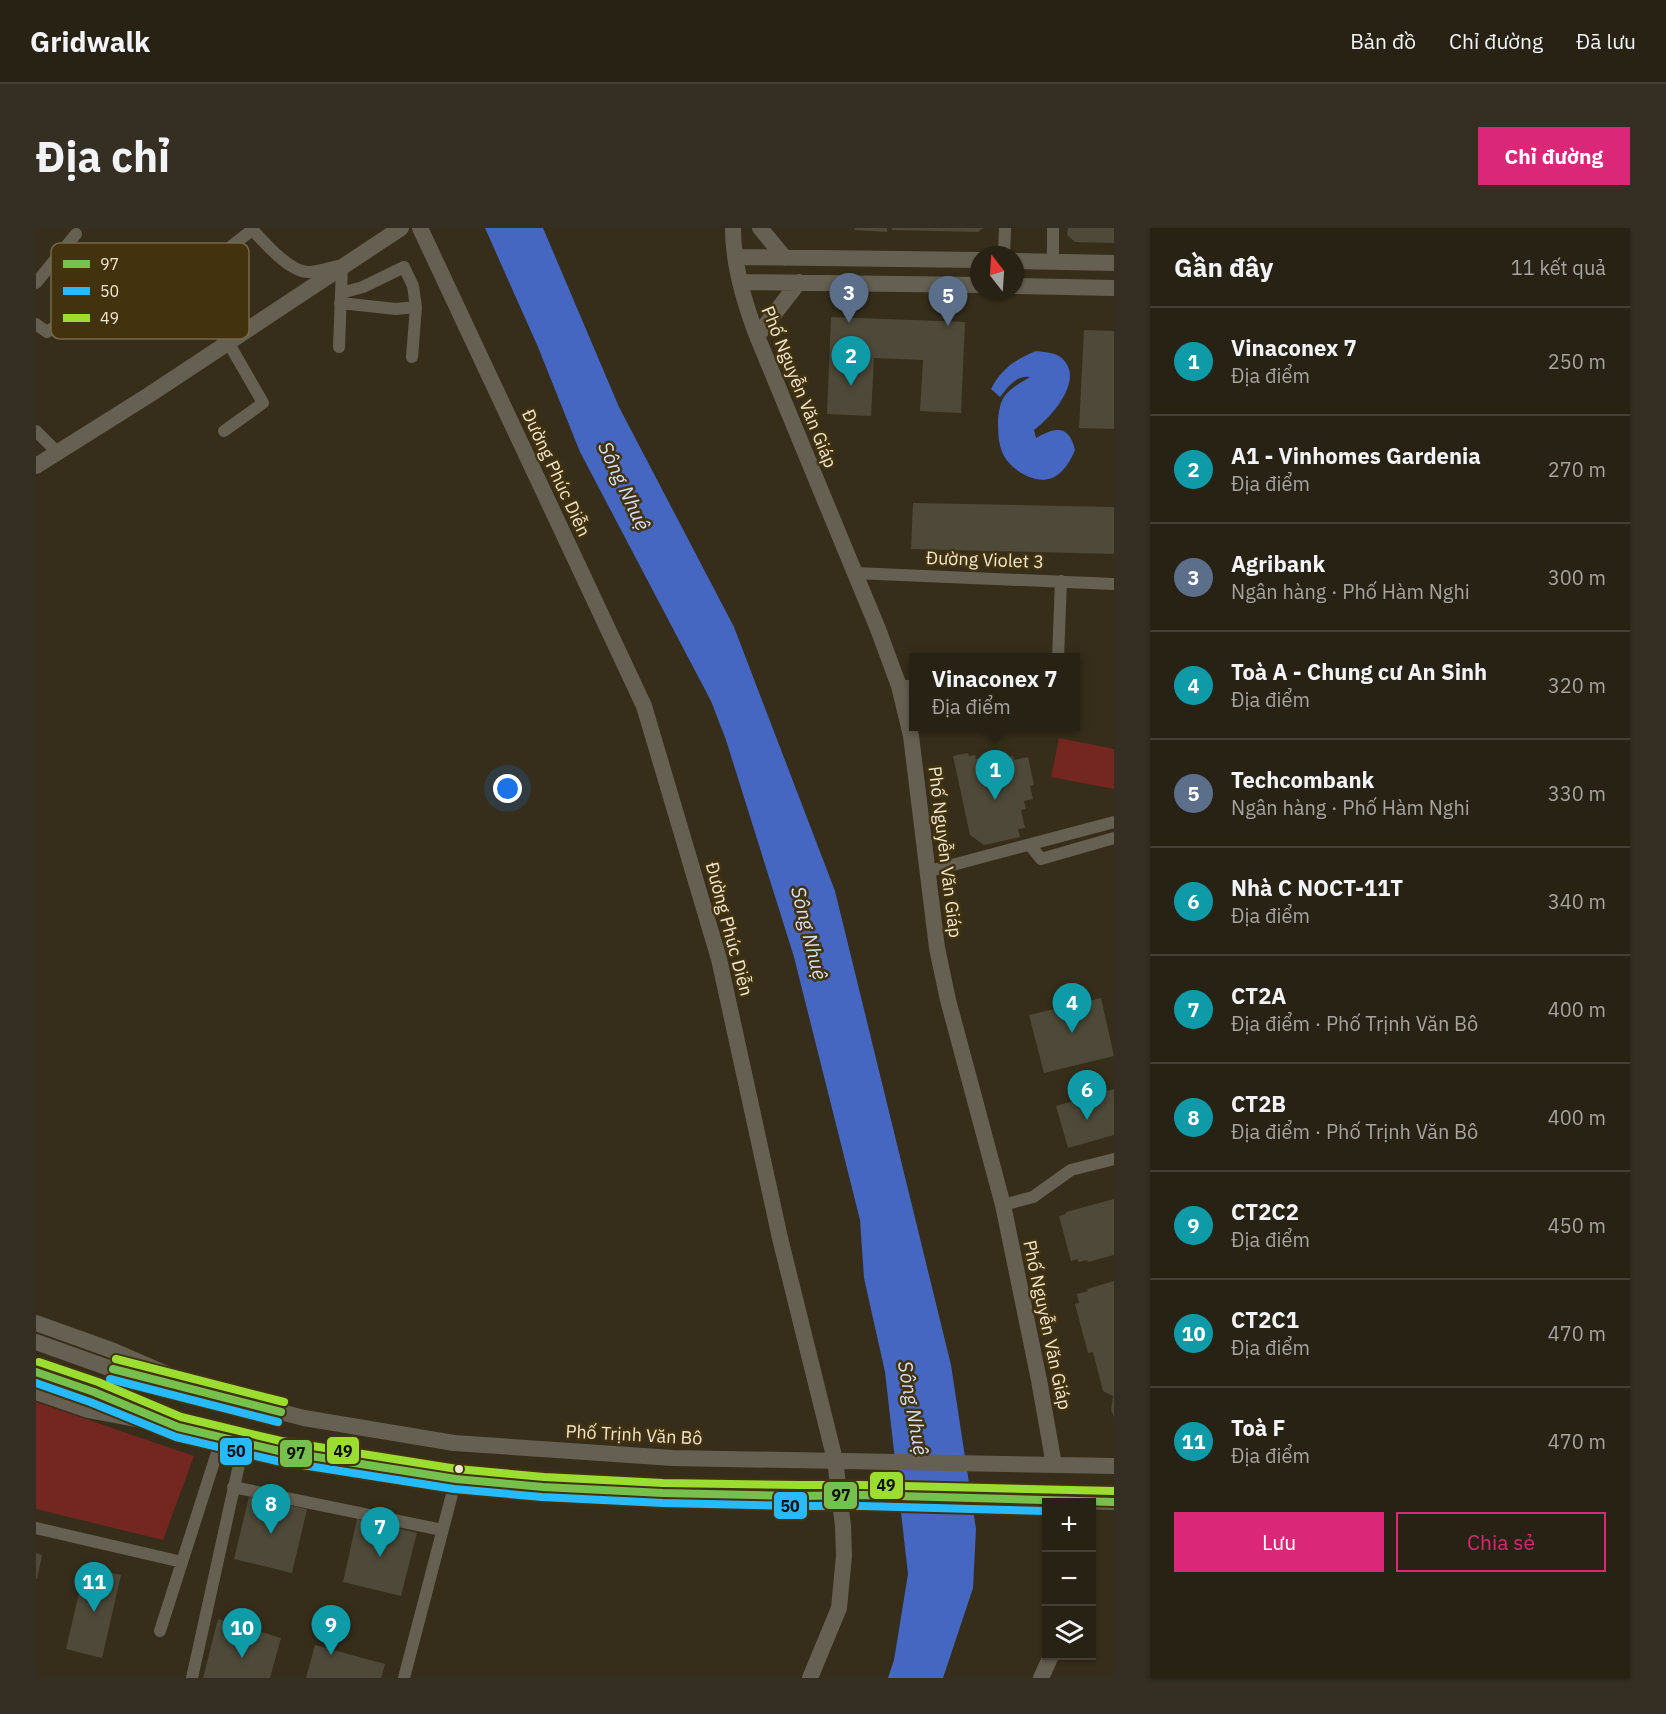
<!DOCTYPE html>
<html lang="vi">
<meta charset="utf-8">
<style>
body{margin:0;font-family:"IBM Plex Sans",sans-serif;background:#342f22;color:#f1f3f6}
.controls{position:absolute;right:18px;bottom:18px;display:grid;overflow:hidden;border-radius:0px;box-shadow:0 2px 4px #0004}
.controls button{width:54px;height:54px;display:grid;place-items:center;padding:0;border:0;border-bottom:2px solid #443f34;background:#282214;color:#f1f3f6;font:30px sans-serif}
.compass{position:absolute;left:934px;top:18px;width:54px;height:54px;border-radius:50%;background:#282214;box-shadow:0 2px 4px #0004;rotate:343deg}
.you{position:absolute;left:472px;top:561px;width:21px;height:21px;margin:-15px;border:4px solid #fff;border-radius:50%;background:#1a73e8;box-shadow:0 0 0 9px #1a73e833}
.badge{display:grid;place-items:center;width:39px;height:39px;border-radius:50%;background:#db2777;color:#fff;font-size:20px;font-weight:700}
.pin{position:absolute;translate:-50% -50px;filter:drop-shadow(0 2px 3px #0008)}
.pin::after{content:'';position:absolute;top:32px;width:21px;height:18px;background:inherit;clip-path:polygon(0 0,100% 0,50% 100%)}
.popup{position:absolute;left:873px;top:425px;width:171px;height:78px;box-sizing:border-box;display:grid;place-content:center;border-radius:0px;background:#282214;filter:drop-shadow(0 2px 4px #0005);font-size:20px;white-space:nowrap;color:#a5a4a0}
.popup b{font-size:22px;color:#f1f3f6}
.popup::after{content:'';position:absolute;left:50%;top:100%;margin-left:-12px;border:12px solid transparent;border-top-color:#282214}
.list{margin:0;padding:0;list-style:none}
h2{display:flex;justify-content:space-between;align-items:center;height:78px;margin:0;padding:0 24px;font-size:26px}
h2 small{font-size:20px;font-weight:400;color:#a5a4a0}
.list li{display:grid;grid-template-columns:39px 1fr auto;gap:18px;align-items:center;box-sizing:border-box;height:108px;padding:0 24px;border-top:2px solid #443f34}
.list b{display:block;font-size:22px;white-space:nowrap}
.list p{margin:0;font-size:20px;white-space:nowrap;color:#a5a4a0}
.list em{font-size:20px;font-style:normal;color:#a5a4a0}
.actions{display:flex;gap:12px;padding:18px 24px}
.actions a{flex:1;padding:14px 0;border:2px solid #db2777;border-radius:0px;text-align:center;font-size:21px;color:#db2777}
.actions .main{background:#db2777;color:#fff}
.icon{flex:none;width:33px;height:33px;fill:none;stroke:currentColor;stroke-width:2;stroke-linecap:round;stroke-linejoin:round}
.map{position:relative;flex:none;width:1078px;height:1450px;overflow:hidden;border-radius:0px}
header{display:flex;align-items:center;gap:36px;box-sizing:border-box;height:84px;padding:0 30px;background:#282214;border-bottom:2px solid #443f34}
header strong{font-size:28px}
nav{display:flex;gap:33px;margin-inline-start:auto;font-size:21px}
.intro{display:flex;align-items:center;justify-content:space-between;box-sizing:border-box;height:144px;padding:0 36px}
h1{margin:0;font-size:42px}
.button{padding:15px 27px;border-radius:0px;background:#db2777;color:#fff;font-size:21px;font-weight:700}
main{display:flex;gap:36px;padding:0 36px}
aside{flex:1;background:#282214;border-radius:0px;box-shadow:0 2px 4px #0004}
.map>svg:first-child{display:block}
</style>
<header>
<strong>Gridwalk</strong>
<nav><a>Bản đồ</a><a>Chỉ đường</a><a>Đã lưu</a></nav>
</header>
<div class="intro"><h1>Địa chỉ</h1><a class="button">Chỉ đường</a></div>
<main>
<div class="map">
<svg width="1078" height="1450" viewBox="0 0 1078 1450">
<rect width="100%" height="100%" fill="#362e1a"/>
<path fill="#742621" d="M1023 510 1078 521V561L1015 549Z
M0 1174 158 1228 127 1312 0 1281Z"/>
<path fill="#4566c1" d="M449 0H507L583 179 698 399 799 663 915 1137 940 1301 937 1360 907 1450H852L858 1432 872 1346 849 1144 828 1050 824 992 758 729 690 512 675 473 544 224 502 119Z
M1000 123C1007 124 1016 124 1023 128 1052 148 1016 189 998 202L1000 210C1019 199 1033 196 1039 222 1035 232 1027 246 1016 250 999 257 976 242 968 228 962 217 962 203 962 191 963 183 964 175 968 169 974 160 986 154 994 149 980 147 972 159 964 169L955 161C965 141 980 131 1000 123Z"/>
<path fill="#4e4938" d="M819 0H851V4L818 2Z
M856 0H947L942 4 856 2Z
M1032 0H1078V15L1039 14 1031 7Z
M795 89 929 94 925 185 884 183 887 132 838 130 835 188 791 186Z
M1048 102 1078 103V201L1043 200Z
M877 275 1078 279V326L875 321Z
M932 525 933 528 939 527 940 531 962 527 963 531 977 528 978 532 992 529 998 557 994 558 997 571 988 573 990 581 985 582 989 600 982 601 984 609 948 617 934 607 917 528Z
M1065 770 1078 828 1008 845 993 787Z
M1078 861V907L1032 920 1020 878Z
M1078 971V1027L1052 1034 1051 1032 1042 1034V1031L1035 1033 1023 988 1030 986V984Z
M1078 1053V1189L1075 1182 1077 1168 1067 1163 1057 1124 1052 1125 1039 1076 1043 1075 1041 1066 1052 1063 1051 1061Z
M213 1269 271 1281 256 1345 198 1331Z
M321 1291 381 1305 365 1368 307 1354Z
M0 1325 6 1327 1 1351H0Z
M49 1339 85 1347 66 1430 30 1421Z
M182 1391 245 1410 234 1450H167Z
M279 1417 349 1436 345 1450H270Z"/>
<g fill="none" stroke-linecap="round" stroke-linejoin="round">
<path stroke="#666052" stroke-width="12" d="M215 0C228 14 255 46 274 44 284 43 293 40 302 38
M968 27 969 0
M1017 34V0
M0 55 40 6
M304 75 360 81 380 79 377 58 368 39 327 59 305 65
M0 96 11 104 60 72 164 33 193 20 216 2
M303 119 306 39
M376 129 380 79
M0 203 21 224
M188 203 227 175 192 114
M818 345 1078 356
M1022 430 1025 353
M863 458H878
M994 617 1005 631 1078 610
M890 644 1078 594
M967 977 997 969 1035 942 1078 931
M197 1259 406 1302
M0 1300 146 1334
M124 1403 186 1209
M156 1450 208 1214
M368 1450 420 1251"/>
<path stroke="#666052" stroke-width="16" d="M384 0 608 478 683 731 744 1010 799 1232 807 1298 808 1328 803 1380 774 1450
M697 0C697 37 708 74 721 108L842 401 863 458 875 508 901 720 912 772 967 977 1003 1152 1018 1237
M724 0 749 30
M699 29 943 32
M979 33 1078 35
M705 54 943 57
M979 58 1078 60
M721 108 763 54
M0 238 113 167 365 0
M0 1095 78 1123 133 1147
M0 1114 70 1139 268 1190 418 1215 637 1230 1078 1238
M0 1144 108 1185
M0 1164 52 1182 142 1199 243 1223 420 1251 507 1259 627 1265 764 1268 826 1267 1078 1274
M1005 1450 1015 1428"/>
<g stroke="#42330e" stroke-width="12">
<path id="bus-1" d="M77 1141 245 1184
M0 1144 58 1164 142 1199 243 1223 420 1251 507 1259 627 1265 764 1268 826 1267 1078 1274"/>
</g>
<g stroke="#42330e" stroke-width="12">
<path id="bus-2" d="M74 1151 242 1194
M0 1155 54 1174 140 1209 241 1233 418 1261 506 1269 627 1275 764 1278H826L1011 1283"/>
</g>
<g stroke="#42330e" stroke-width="12">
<path id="bus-3" d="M80 1131 248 1174
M3 1134 62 1154 145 1189 245 1213 421 1241 508 1249 627 1255 764 1257H826L1078 1263"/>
</g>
<use href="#bus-1" stroke="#76c04d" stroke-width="8"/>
<use href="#bus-2" stroke="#27baff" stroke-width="8"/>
<use href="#bus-3" stroke="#9cdd31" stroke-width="8"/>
</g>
<circle fill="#f0e6d2" stroke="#42330e" stroke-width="2" cx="423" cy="1241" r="5"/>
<g text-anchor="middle" stroke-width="5" stroke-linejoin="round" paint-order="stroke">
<g font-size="18" fill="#f0e6d2" stroke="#42330e">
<text transform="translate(763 159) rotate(68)" y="6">Phố Nguyễn Văn Giáp</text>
<text transform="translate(520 245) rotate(65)" y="6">Đường Phúc Diễn</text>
<text transform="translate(949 332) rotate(2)" y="6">Đường Violet 3</text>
<text transform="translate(909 624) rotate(83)" y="6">Phố Nguyễn Văn Giáp</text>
<text transform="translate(693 701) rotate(75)" y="6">Đường Phúc Diễn</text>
<text transform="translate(1011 1097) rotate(78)" y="6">Phố Nguyễn Văn Giáp</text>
<text transform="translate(598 1207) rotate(3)" y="6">Phố Trịnh Văn Bô</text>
</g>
<g font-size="20" font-style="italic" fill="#d3dff9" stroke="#42330e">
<text transform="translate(588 258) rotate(65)" y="7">Sông Nhuệ</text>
<text transform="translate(773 705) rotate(76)" y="7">Sông Nhuệ</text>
<text transform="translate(877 1180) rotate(80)" y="7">Sông Nhuệ</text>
</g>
</g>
<rect x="15" y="15" width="198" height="96" rx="9" fill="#42330e" stroke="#766949" stroke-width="1.5"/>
<rect x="27" y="32" width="27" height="8" fill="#76c04d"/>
<rect x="27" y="59" width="27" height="8" fill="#27baff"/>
<rect x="27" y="86" width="27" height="8" fill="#9cdd31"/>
<g font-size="16" fill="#f0e6d2">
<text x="64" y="42">97</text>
<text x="64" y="69">50</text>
<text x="64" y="96">49</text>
</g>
<g stroke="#42330e" stroke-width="2">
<rect x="290" y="1208" width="34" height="29" rx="6" fill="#9cdd31"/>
<rect x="183" y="1209" width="34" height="29" rx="6" fill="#27baff"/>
<rect x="243" y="1211" width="34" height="29" rx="6" fill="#76c04d"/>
<rect x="833" y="1243" width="35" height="29" rx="6" fill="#9cdd31"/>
<rect x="787" y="1253" width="35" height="29" rx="6" fill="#76c04d"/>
<rect x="737" y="1263" width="35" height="29" rx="6" fill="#27baff"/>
</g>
<g font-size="16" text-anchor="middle" font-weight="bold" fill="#111">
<text x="307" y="1229">49</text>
<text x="200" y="1229">50</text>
<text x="260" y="1231">97</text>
<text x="850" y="1263">49</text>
<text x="805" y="1273">97</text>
<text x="754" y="1284">50</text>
</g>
</svg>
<div class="controls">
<button>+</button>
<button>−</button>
<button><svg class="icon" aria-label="layers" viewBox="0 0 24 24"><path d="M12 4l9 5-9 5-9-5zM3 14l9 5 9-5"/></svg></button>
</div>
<svg class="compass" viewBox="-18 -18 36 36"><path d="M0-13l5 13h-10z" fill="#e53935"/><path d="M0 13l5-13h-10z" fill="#a5a4a0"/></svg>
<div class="you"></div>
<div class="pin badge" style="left:959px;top:572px;background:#0f9aa8">1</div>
<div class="popup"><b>Vinaconex 7</b>Địa điểm</div>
<div class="pin badge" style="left:815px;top:158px;background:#0f9aa8">2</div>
<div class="pin badge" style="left:813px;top:95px;background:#5c6f8a">3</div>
<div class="pin badge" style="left:1036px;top:805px;background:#0f9aa8">4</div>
<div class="pin badge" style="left:912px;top:98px;background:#5c6f8a">5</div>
<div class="pin badge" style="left:1051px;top:892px;background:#0f9aa8">6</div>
<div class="pin badge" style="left:344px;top:1329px;background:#0f9aa8">7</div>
<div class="pin badge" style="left:235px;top:1306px;background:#0f9aa8">8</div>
<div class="pin badge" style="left:295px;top:1427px;background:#0f9aa8">9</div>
<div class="pin badge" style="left:206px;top:1430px;background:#0f9aa8">10</div>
<div class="pin badge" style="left:58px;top:1384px;background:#0f9aa8">11</div>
</div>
<aside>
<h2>Gần đây<small>11 kết quả</small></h2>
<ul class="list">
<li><span class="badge" style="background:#0f9aa8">1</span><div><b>Vinaconex 7</b><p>Địa điểm</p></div><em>250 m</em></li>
<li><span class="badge" style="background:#0f9aa8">2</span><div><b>A1 - Vinhomes Gardenia</b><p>Địa điểm</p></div><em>270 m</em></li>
<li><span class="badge" style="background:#5c6f8a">3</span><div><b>Agribank</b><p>Ngân hàng · Phố Hàm Nghi</p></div><em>300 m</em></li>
<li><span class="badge" style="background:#0f9aa8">4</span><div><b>Toà A - Chung cư An Sinh</b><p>Địa điểm</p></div><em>320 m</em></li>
<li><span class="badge" style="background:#5c6f8a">5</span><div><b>Techcombank</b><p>Ngân hàng · Phố Hàm Nghi</p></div><em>330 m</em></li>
<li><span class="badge" style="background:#0f9aa8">6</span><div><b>Nhà C NOCT-11T</b><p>Địa điểm</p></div><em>340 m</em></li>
<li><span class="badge" style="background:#0f9aa8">7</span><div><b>CT2A</b><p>Địa điểm · Phố Trịnh Văn Bô</p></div><em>400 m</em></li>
<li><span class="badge" style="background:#0f9aa8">8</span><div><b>CT2B</b><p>Địa điểm · Phố Trịnh Văn Bô</p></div><em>400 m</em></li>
<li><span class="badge" style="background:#0f9aa8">9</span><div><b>CT2C2</b><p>Địa điểm</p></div><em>450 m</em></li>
<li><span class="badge" style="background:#0f9aa8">10</span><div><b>CT2C1</b><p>Địa điểm</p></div><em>470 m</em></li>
<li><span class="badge" style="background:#0f9aa8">11</span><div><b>Toà F</b><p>Địa điểm</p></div><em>470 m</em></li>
</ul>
<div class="actions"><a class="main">Lưu</a><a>Chia sẻ</a></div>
</aside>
</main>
